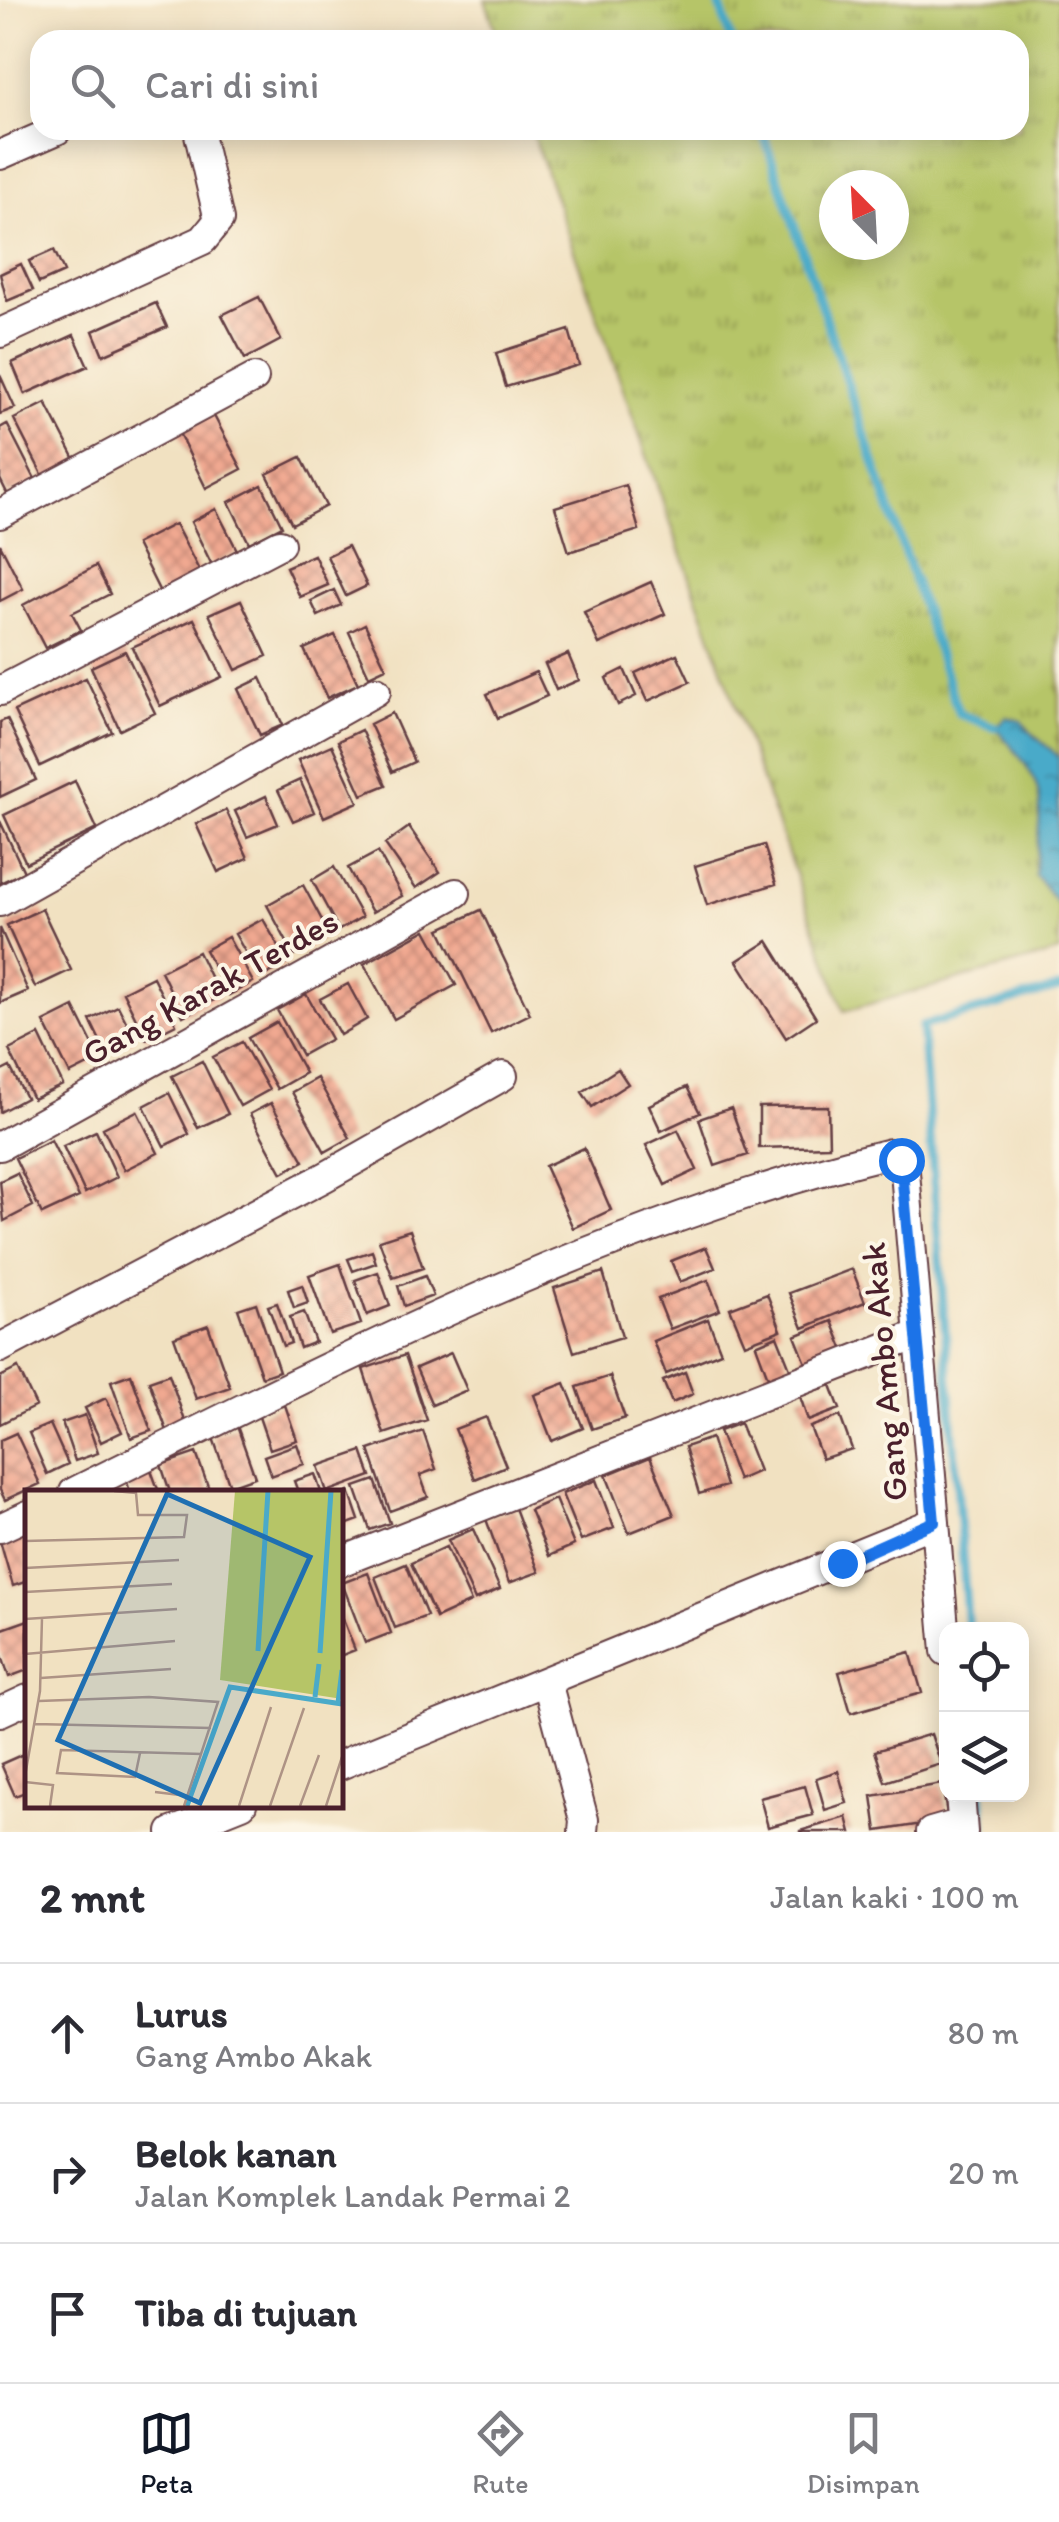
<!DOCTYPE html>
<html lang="id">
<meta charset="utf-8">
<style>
body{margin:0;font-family:Itim,sans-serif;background:#f2f2f3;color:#2b2b33}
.controls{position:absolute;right:30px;bottom:30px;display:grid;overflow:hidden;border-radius:20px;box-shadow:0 5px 25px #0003}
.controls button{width:90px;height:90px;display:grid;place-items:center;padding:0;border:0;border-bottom:2px solid #e1e1e2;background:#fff;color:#2b2b33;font:50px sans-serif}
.compass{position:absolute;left:819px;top:170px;width:90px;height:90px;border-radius:50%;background:#fff;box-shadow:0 5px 25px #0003;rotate:336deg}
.stop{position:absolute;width:30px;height:30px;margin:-22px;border:8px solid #1a73e8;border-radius:50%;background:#fff}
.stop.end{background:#1a73e8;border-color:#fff;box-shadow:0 2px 10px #0008}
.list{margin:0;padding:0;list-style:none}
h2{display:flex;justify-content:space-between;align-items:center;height:130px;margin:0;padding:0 40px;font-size:42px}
h2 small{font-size:32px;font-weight:400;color:#7c7c81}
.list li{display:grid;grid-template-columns:65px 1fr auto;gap:30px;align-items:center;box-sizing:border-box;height:140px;padding:0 40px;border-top:2px solid #e1e1e2}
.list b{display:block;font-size:38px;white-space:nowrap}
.list p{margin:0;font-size:32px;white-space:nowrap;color:#7c7c81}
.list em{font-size:32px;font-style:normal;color:#7c7c81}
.icon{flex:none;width:55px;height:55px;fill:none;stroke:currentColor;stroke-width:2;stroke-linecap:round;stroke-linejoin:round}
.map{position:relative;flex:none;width:1059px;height:1832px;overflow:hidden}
.search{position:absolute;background:#fff;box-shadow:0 5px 25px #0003;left:30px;right:30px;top:30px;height:110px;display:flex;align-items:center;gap:25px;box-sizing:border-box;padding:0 35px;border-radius:30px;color:#7c7c81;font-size:38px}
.sheet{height:550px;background:#fff}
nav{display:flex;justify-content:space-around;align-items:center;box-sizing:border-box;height:140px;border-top:2px solid #e1e1e2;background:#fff;font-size:28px;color:#7c7c81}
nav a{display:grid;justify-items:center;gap:5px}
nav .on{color:#111827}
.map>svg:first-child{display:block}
</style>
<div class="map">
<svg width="1059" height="1832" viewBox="0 0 1059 1832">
<defs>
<pattern id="grass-tufts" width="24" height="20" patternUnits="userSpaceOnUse" patternTransform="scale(2.5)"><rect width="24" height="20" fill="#b6c567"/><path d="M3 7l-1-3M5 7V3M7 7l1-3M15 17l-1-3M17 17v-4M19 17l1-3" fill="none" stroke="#969f55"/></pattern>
<pattern id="water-ripples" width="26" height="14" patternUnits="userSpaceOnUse" patternTransform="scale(2.5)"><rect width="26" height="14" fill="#4aaac9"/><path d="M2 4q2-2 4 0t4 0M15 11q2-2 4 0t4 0" fill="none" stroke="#408aa3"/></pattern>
<pattern id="building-cross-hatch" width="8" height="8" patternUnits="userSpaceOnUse" patternTransform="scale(2.5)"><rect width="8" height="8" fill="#f1a991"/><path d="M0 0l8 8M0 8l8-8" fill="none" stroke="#c58977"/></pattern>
</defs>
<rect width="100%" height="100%" fill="#fcf5e5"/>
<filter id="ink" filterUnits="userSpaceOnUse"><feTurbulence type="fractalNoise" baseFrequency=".01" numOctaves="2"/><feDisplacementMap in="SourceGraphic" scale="20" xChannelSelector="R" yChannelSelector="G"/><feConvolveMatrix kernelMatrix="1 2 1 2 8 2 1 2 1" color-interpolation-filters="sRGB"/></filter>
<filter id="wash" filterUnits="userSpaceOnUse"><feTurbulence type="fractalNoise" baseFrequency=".0048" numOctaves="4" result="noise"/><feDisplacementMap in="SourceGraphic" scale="40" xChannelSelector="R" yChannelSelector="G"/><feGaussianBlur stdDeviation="2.25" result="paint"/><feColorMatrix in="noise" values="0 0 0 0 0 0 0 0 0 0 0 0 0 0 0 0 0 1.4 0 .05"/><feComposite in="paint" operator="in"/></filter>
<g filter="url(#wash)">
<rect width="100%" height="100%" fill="#f1e1c1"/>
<path fill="url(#grass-tufts)" stroke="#807249" stroke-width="2.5" fill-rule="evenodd" d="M485 0H1059V952L844 1011 531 130H1019V40H499ZM834 185H894V245H834Z"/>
<path fill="url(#water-ripples)" stroke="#4a647a" stroke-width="2.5" d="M1006 717 1022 721C1032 738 1047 743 1059 758V906L1035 875C1040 792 1053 792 995 727Z"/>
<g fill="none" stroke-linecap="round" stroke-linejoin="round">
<path stroke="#4aaac9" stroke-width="9" d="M718 0 731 40
M762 130 959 714 995 727
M968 1630 922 1026 1059 988
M981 1794 984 1832"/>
</g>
<g id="blocks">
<path fill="url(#building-cross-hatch)" d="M54 250 64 272 39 283 29 261Z
M21 264 33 290 7 301 0 274Z
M259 297 281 340 245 359 222 315Z
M156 303 167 327 103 355 93 331Z
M569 330 579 365 506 387 496 353Z
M74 335 88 366 25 394 12 363Z
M0 375 15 408 0 414Z
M46 403 78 465 46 482 14 419Z
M213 414 242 469 206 488 178 431Z
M7 424 36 481 8 495 0 479V428Z
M301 457 326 506 292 524 267 474Z
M262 485 282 526 249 543 229 502Z
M626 485 639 530 569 552 555 507Z
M216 509 238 552 212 565 191 522Z
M175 524 202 576 162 596 136 544Z
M0 544 23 589 0 601Z
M348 546 367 586 346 596 327 556Z
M314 555 328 585 300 597 286 567Z
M96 566 110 594 72 613 81 630 45 648 23 605Z
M651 582 665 614 599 644 584 612Z
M334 590 341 605 318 616 311 601Z
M241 600 267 656 236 670 209 614Z
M194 619 222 677 160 706 132 647Z
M365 624 386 668 369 676 349 632Z
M335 635 358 684 327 698 304 649Z
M125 651 155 713 120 730 91 667Z
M568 654 579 680 556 690 545 664Z
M677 654 690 682 648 701 635 673Z
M624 669 636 696 618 705 606 678Z
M536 672 547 696 498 718 487 694Z
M86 678 112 732 40 766 14 711Z
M261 678 283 725 260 735 238 689Z
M392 713 414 762 392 772 370 724Z
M7 719 36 780 0 797V722Z
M361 730 386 785 362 795 338 741Z
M332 745 358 802 324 817 298 760Z
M300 780 314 812 293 821 278 790Z
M75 781 97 829 26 863 4 815Z
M266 796 278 824 247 837 235 811Z
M226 810 248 858 218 872 196 824Z
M0 821 24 872 0 883Z
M409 827 440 872 416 888 385 844Z
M764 845 776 884 707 905 695 866Z
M378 852 402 896 372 912 348 868Z
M334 867 362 917 339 930 312 880Z
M303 885 330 935 294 955 267 905Z
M42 909 71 970 35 987 7 925Z
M481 910 530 1014 491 1033 440 929Z
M263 919 288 963 260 978 235 934Z
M0 928 28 991 0 1003Z
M426 930 456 985 394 1019 364 964Z
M228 937 253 982 229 995 205 950Z
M768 941 816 1018 786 1038 737 961Z
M198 952 220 997 183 1016 161 971Z
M153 977 176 1024 146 1039 123 992Z
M348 984 367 1019 340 1035 320 999Z
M306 994 331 1039 302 1055 277 1010Z
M118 1006 135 1039 106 1053 90 1020Z
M74 1007 100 1059 70 1074 44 1022Z
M277 1022 305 1073 277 1089 248 1038Z
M39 1035 63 1085 33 1099 9 1050Z
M242 1042 269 1090 240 1106 213 1057Z
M202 1061 228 1114 198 1128 172 1076Z
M10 1067 26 1098 0 1112V1072Z
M618 1069 628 1084 592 1107 582 1092Z
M317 1078 350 1138 325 1152 292 1092Z
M687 1087 700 1113 661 1131 649 1105Z
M169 1093 189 1134 164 1146 144 1106Z
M271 1103 304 1161 282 1173 250 1114Z
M828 1106 829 1146 759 1148V1107Z
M731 1108 748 1155 715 1166 699 1119Z
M137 1111 158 1153 124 1170 103 1128Z
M678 1130 697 1170 665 1185 646 1145Z
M96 1131 117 1177 85 1193 63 1146Z
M51 1140 79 1197 42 1214 15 1158Z
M584 1148 611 1210 573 1228 545 1166Z
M17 1173 33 1206 4 1221 0 1181Z
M410 1230 423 1268 393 1278 379 1240Z
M706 1247 715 1268 680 1282 671 1261Z
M372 1251 376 1263 353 1271 348 1259Z
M340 1264 361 1324 330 1334 309 1275Z
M852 1269 865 1302 803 1328 789 1293Z
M378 1272 390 1306 367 1315 355 1280Z
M603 1272 622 1337 574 1352 554 1288Z
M425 1276 433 1296 404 1306 398 1286Z
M708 1280 720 1310 670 1329 658 1299Z
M302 1285 308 1303 294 1308 288 1290Z
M767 1294 781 1330 745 1344 730 1308Z
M256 1303 279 1371 262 1377 238 1309Z
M277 1303 291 1343 283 1346 268 1306Z
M304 1312 315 1342 300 1348 290 1317Z
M708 1319 721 1352 666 1374 653 1341Z
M832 1321 845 1353 808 1368 795 1336Z
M208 1325 230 1387 196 1399 174 1337Z
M777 1336 791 1371 769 1380 756 1345Z
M451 1353 467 1390 432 1405 416 1368Z
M405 1355 427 1420 384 1434 363 1369Z
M18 1368 36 1406 0 1424V1377Z
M685 1372 693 1394 672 1403 663 1381Z
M131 1374 151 1431 131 1438 111 1381Z
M169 1374 186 1424 167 1431 149 1381Z
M610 1376 625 1418 592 1429 577 1387Z
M565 1383 583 1428 552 1441 534 1395Z
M831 1385 840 1409 808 1421 800 1396Z
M106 1398 122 1432 101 1442 85 1408Z
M285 1405 297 1440 270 1449 258 1414Z
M85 1415 98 1453 75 1461 62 1423Z
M840 1416 852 1449 822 1459 810 1427Z
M486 1417 506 1466 475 1479 455 1429Z
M740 1423 759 1471 738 1480 719 1431Z
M50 1424 68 1464 47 1474 29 1433Z
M237 1426 255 1477 230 1486 212 1435Z
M423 1431 436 1469 420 1475 428 1497 390 1511 369 1450Z
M16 1433 40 1484 5 1500 0 1490V1440Z
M711 1438 726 1486 699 1494 685 1447Z
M297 1444 304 1464 271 1476 264 1456Z
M362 1451 371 1476 327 1492 318 1466Z
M196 1453 210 1492H170L161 1465Z
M650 1457 674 1515 629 1533 606 1475Z
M151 1470 159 1492H130L126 1478Z
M315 1474 321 1492H298L294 1481Z
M375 1480 390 1523 370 1530 355 1487Z
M596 1480 614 1528 581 1541 562 1494Z
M349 1491 359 1520 340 1527V1495Z
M555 1499 574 1545 549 1556 530 1510Z
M515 1508 539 1572 509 1583 486 1519Z
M473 1529 500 1589 475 1600 448 1540Z
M28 1532V1581L13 1586 0 1541Z
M446 1547 471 1602 436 1618 411 1563Z
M406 1564 427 1616 395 1628 375 1577Z
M368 1573 391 1633 365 1643 342 1583Z
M340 1612 355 1650 340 1656Z
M28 1620V1670L9 1677 0 1650V1630Z
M910 1652 922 1693 851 1713 839 1672Z
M931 1734 941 1764 885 1782 875 1751Z
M28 1752V1791L15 1796 1 1764Z
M838 1771 847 1803 825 1810 816 1778Z
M942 1784 948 1820 877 1831 872 1796Z
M805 1786 813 1815 768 1827 760 1798Z
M847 1817 851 1832H800V1831Z"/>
</g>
</g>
<g filter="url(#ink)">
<use href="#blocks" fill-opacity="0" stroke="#633c42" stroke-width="2.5"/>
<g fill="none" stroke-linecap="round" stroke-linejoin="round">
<g stroke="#633c42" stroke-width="32">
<path id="street" d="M0 155 57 130
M0 333 203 240 219 220 198 130
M0 514 254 378
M0 691 280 544
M0 902 376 691
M0 1146 456 893
M0 1348 325 1177 503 1076
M74 1492C340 1361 600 1224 890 1153L901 1160 905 1172 946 1651
M0 1528 28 1515
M340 1562 917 1335
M547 1682 584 1820 583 1832
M0 1712 28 1699
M340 1765 935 1522
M960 1794 963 1832
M172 1832 242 1804
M931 1832 962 1823"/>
</g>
<use href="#street" stroke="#fff" stroke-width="28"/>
</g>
</g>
<g fill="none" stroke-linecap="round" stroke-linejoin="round" filter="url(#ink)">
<path stroke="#1a73e8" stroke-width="12" d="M842 1563 934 1522 901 1160"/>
</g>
<g text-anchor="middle" stroke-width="8" stroke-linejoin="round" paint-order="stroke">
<g font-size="35" fill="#4a1f2b" stroke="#fcf5e5">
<text transform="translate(210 987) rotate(-29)" y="12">Gang Karak Terdes</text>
<text transform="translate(884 1372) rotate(-95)" y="12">Gang Ambo Akak</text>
</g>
</g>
<g transform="translate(25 1490)">
<rect width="318" height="318" fill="#f1e1c1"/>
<path d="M210 1H317V209L195 190Z" fill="#b6c567"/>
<path fill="none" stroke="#4aaac9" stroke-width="5" d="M233 161 243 1M295 163 306 1M290 207 294 174M313 213 317 180M162 316 205 197 317 214"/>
<path fill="none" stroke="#ae9385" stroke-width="2.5" d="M0 51 159 47 162 25H113L111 3 89 1M0 78 154 70M0 102 147 94M0 129 152 119M0 164 150 151M16 188 146 179M14 211 124 207 193 212 159 316M10 234 186 238M115 263 110 287 32 283 36 260 177 264M0 286 15 201 17 128M0 292 28 295 25 316M130 302 163 306M214 316 246 217M245 316 279 218M275 316 294 265M301 316 317 267"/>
<path fill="#1f6fb2" fill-opacity="0.15" stroke="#1f6fb2" stroke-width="5" d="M142 4 285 67 175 313 33 250Z"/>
<rect width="318" height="318" fill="none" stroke="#4a1f2b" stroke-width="5"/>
</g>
</svg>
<div class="controls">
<button><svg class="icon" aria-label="locate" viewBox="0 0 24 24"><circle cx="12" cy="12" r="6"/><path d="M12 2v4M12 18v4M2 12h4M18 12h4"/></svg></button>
<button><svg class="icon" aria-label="layers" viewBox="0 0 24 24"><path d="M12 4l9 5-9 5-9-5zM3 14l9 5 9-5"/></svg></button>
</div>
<svg class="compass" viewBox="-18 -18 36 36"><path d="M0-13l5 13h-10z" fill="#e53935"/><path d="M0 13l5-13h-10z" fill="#7c7c81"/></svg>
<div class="stop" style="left:901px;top:1160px"></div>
<div class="stop end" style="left:842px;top:1563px"></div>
<div class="search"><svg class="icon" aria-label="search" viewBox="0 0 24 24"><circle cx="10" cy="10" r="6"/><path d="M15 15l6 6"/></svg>Cari di sini</div>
</div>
<section class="sheet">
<h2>2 mnt<small>Jalan kaki · 100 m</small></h2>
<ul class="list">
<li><svg class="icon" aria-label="ahead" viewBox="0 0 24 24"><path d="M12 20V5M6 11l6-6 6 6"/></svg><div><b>Lurus</b><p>Gang Ambo Akak</p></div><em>80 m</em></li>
<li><svg class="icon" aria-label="right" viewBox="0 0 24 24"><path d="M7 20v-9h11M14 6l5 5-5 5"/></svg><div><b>Belok kanan</b><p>Jalan Komplek Landak Permai 2</p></div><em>20 m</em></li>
<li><svg class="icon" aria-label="arrive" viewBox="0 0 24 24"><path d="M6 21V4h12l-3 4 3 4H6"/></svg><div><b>Tiba di tujuan</b></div></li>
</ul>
</section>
<nav>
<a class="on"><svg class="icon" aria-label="map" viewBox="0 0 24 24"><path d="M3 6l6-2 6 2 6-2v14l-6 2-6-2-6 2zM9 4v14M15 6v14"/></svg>Peta</a>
<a><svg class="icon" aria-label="directions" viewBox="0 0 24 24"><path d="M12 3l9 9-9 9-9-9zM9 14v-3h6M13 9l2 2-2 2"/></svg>Rute</a>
<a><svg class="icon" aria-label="saved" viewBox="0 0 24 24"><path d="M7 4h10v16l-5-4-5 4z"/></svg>Disimpan</a>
</nav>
